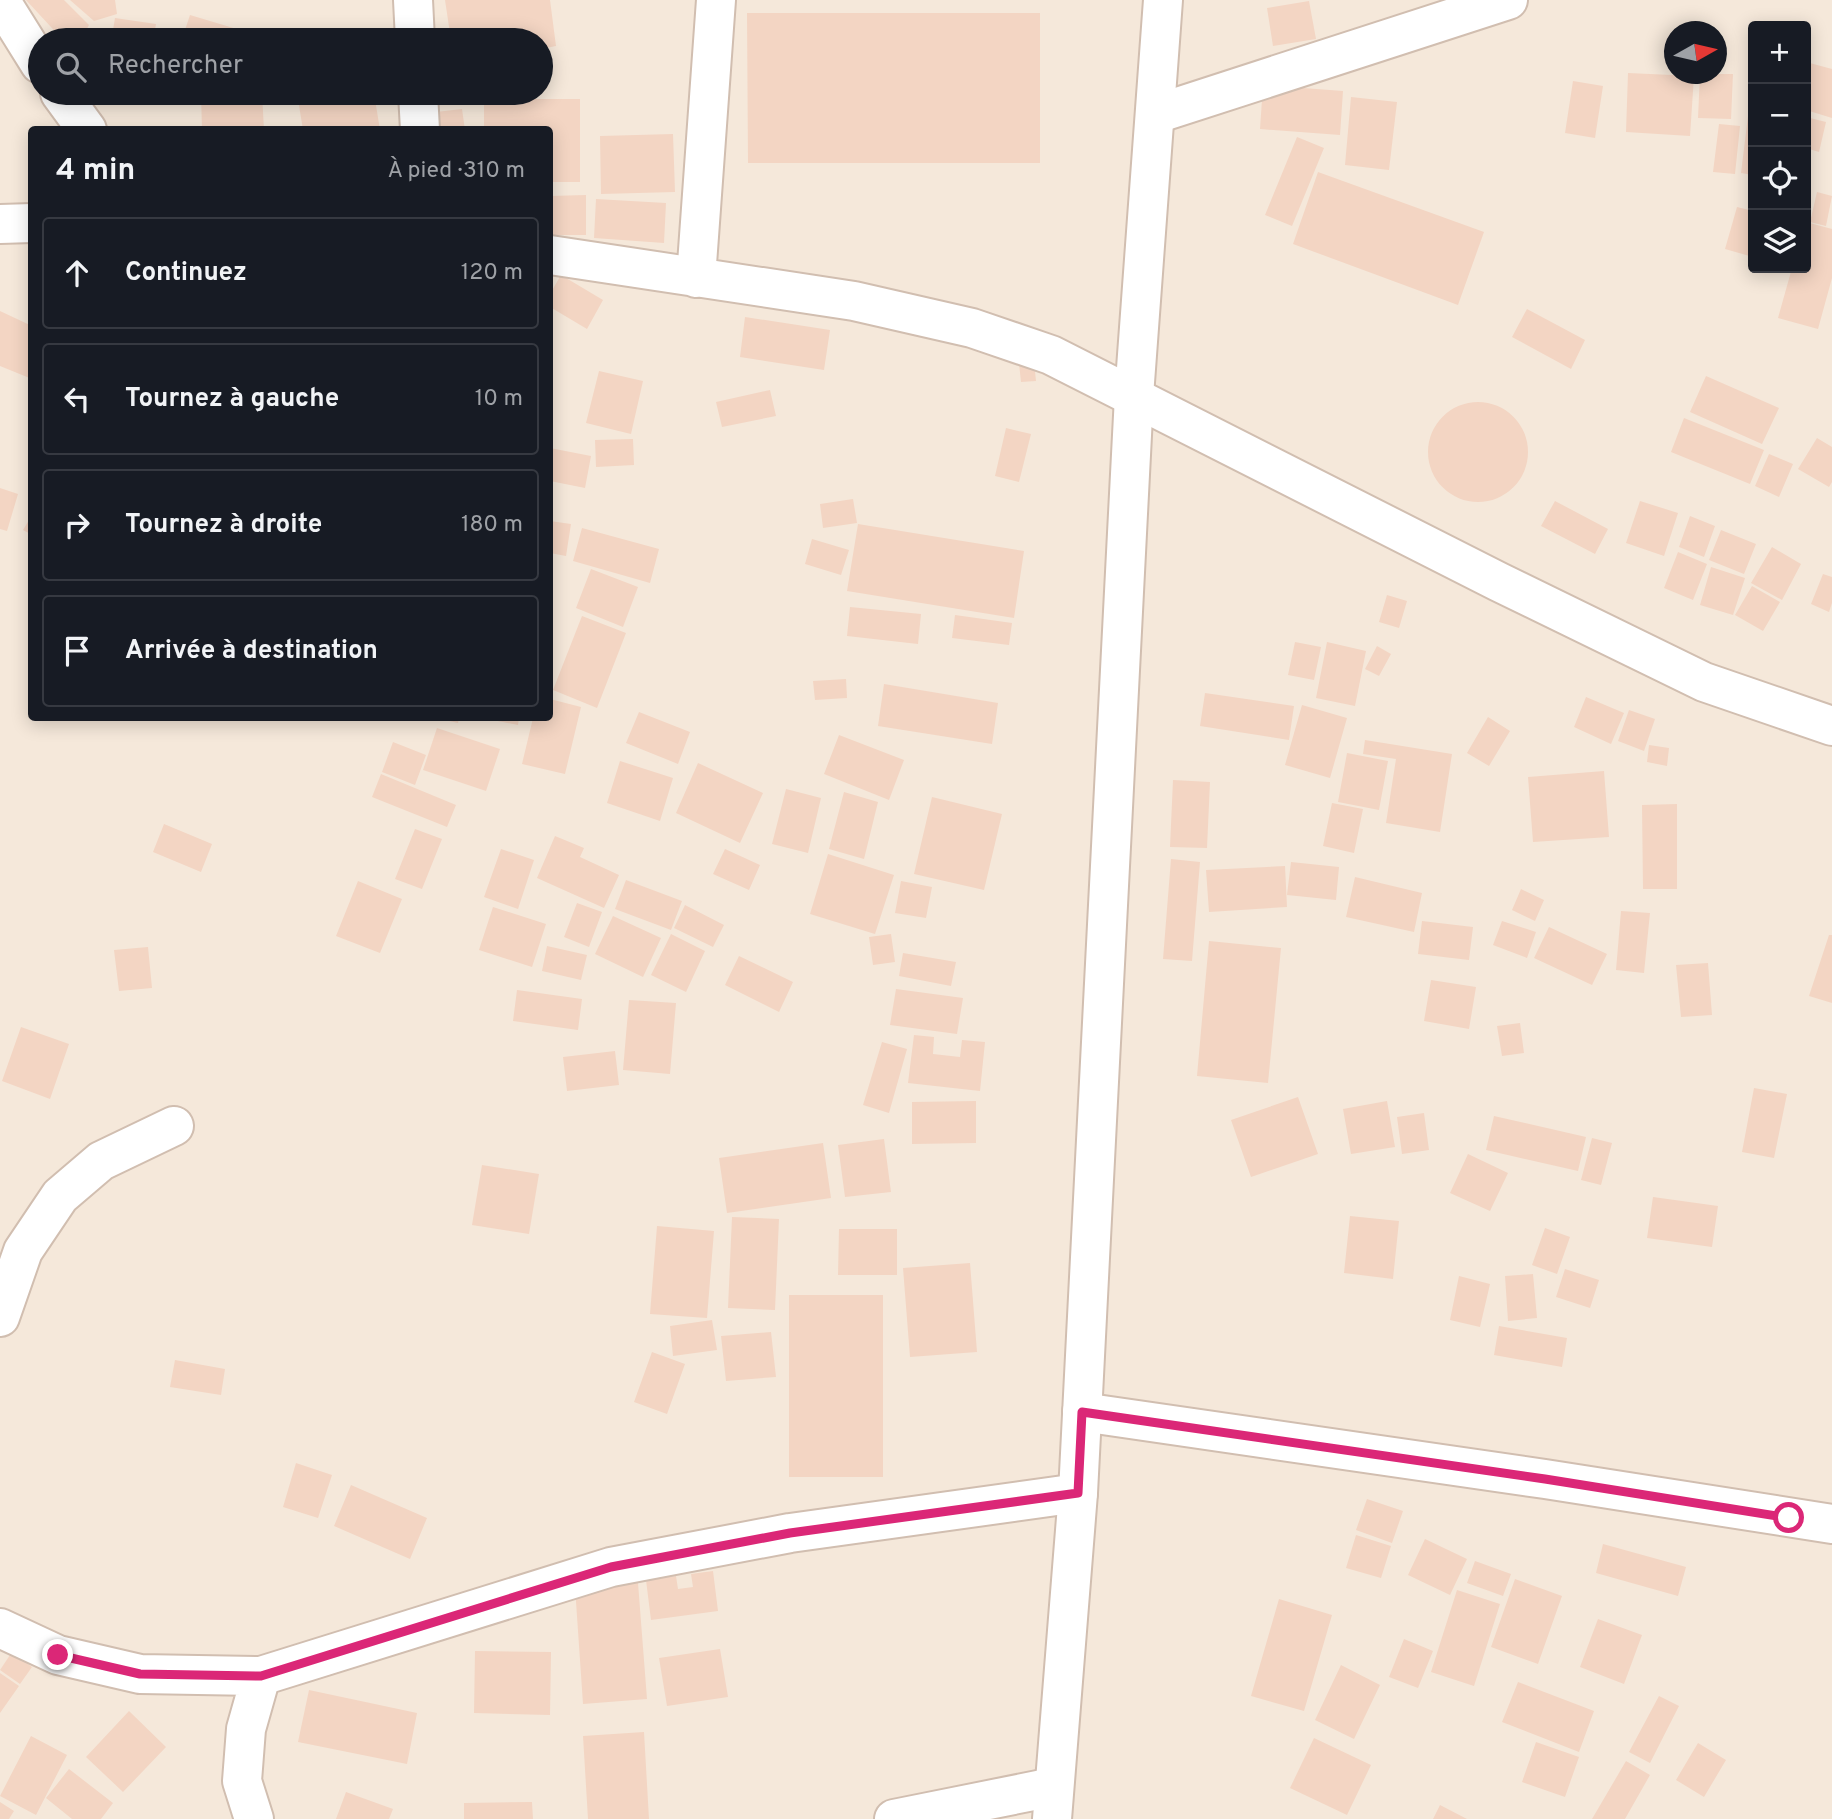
<!DOCTYPE html>
<html lang="fr">
<meta charset="utf-8">
<style>
body{margin:0;font-family:Overpass,sans-serif;background:#242831;color:#f1f3f6}
.controls{position:absolute;right:21px;top:21px;display:grid;overflow:hidden;border-radius:7px;box-shadow:0 4px 18px #0003}
.controls button{width:63px;height:63px;display:grid;place-items:center;padding:0;border:0;border-bottom:2px solid #363941;background:#171b24;color:#f1f3f6;font:35px sans-serif}
.compass{position:absolute;left:1664px;top:21px;width:63px;height:63px;border-radius:50%;background:#171b24;box-shadow:0 4px 18px #0003;rotate:82deg}
.stop{position:absolute;width:21px;height:21px;margin:-16px;border:5px solid #db2777;border-radius:50%;background:#fff}
.stop.end{background:#db2777;border-color:#fff;box-shadow:0 2px 7px #0008}
.list{margin:0;padding:0;list-style:none}
h2{display:flex;justify-content:space-between;align-items:center;height:91px;margin:0;padding:0 28px;font-size:30px}
h2 small{font-size:23px;font-weight:400;color:#9ea1a6}
.list li{display:grid;grid-template-columns:46px 1fr auto;gap:21px;align-items:center;box-sizing:border-box;height:112px;margin:0 14px 14px;padding:0 14px;border:2px solid #363941;border-radius:7px}
.list b{display:block;font-size:26px;white-space:nowrap}
.list em{font-size:23px;font-style:normal;color:#9ea1a6}
.icon{flex:none;width:38px;height:38px;fill:none;stroke:currentColor;stroke-width:2;stroke-linecap:round;stroke-linejoin:round}
.map{position:relative;flex:none;width:1832px;height:1819px;overflow:hidden}
.search{position:absolute;background:#171b24;box-shadow:0 4px 18px #0003;left:28px;top:28px;width:525px;height:77px;display:flex;align-items:center;gap:18px;box-sizing:border-box;padding:0 24px;border-radius:38px;color:#9ea1a6;font-size:26px}
.panel{position:absolute;background:#171b24;box-shadow:0 4px 18px #0003;left:28px;top:126px;width:525px;height:595px;border-radius:7px}
.map>svg:first-child{display:block}
</style>
<div class="map">
<svg width="1832" height="1819" viewBox="0 0 1832 1819">
<rect width="100%" height="100%" fill="#fdf6ec"/>
<path fill="#f5e8da" fill-rule="evenodd" d="M0 0H1832V1819H0ZM1753 26H1806V268H1753ZM1674 32H1716V74H1674ZM40 40H541V93H40ZM32 130H550V718H32Z"/>
<path fill="#f3d5c3" d="M26 0H64L89 25 81 40H63Z
M70 0H115L117 14 94 21Z
M445 0H550L556 46 541 49V40H451Z
M1309 1 1316 39 1273 46 1267 8Z
M747 13H1040V163H748Z
M190 15 240 30 237 40H206L184 33Z
M115 18 156 24 153 40 112 36Z
M1806 62 1832 69V118L1806 110Z
M1628 73 1694 76 1690 136 1626 132Z
M1700 74H1733L1731 119 1698 118Z
M1573 81 1603 86 1595 138 1565 133Z
M1263 85 1343 91 1340 135 1260 129Z
M201 93H262L264 130H202Z
M297 93H374L380 130H303Z
M1351 97 1397 102 1389 170 1345 165Z
M484 99H580V182H550V130H484Z
M1749 108 1753 109V175L1741 173Z
M462 109 465 130H438L436 112Z
M1806 117 1826 122 1819 152 1806 148Z
M1719 124 1740 126 1735 174 1713 172Z
M673 134 675 192 601 194 600 136Z
M1297 137 1324 148 1292 226 1265 215Z
M1318 172 1484 232 1458 305 1293 244Z
M1817 192 1832 196 1826 226 1810 222Z
M586 195V235H550V196Z
M596 199 666 203 664 243 594 238Z
M1737 207 1753 211V257L1725 249Z
M1806 222 1832 229V278L1818 329 1778 318 1792 268H1806Z
M561 275 603 300 587 329 550 307V294Z
M1527 309 1585 340 1571 369 1512 337Z
M0 311 32 326V379L0 366Z
M745 317 830 330 824 370 740 357Z
M1034 362 1036 381 1021 382 1019 363Z
M599 371 643 381 631 434 586 423Z
M1706 376 1779 408 1762 444 1690 412Z
M770 390 776 416 722 427 716 402Z
M1428 452a50 50 0 1 1 100 0a50 50 0 1 1-100 0Z
M1684 418 1764 450 1750 484 1671 452Z
M1006 428 1031 434 1019 482 995 476Z
M1817 438 1832 447V482L1829 487 1798 469Z
M633 439 634 465 596 467 595 440Z
M550 448 591 456 585 488 550 481Z
M1769 454 1793 464 1779 497 1755 486Z
M0 488 18 494 7 531 0 529Z
M853 499 857 523 823 528 820 504Z
M1555 501 1608 529 1595 554 1541 526Z
M1640 501 1678 513 1664 556 1626 543Z
M32 515V535L23 530Z
M1690 516 1715 526 1704 557 1679 547Z
M550 521 571 524 566 556 550 553Z
M858 524 1024 551 1014 618 847 591Z
M582 528 659 549 650 583 573 561Z
M1721 530 1756 544 1744 574 1709 560Z
M812 539 849 550 841 575 805 564Z
M1772 547 1801 564 1782 600 1751 583Z
M1678 552 1707 564 1693 600 1664 588Z
M1711 567 1745 578 1733 615 1700 605Z
M591 569 638 587 623 627 576 608Z
M1823 574 1832 577V603L1829 612 1811 604Z
M1752 586 1780 602 1763 631 1735 615Z
M1387 595 1407 601 1399 628 1379 622Z
M850 607 921 614 918 644 847 636Z
M955 615 1012 623 1009 645 952 638Z
M582 616 626 633 597 708 553 690Z
M1295 642 1321 647 1314 680 1288 675Z
M1327 642 1366 651 1355 706 1316 698Z
M1377 646 1391 654 1379 676 1365 669Z
M846 679 847 698 815 700 813 681Z
M884 684 998 703 992 744 878 726Z
M1205 693 1294 706 1289 740 1200 726Z
M1586 697 1624 713 1611 744 1574 727Z
M550 699 581 707 565 774 522 764 533 718H550Z
M1302 705 1347 718 1330 778 1285 765Z
M1629 710 1655 719 1644 751 1618 741Z
M639 712 690 732 678 764 626 743Z
M1488 717 1510 731 1489 766 1467 753Z
M436 718H459L458 723Z
M483 718H519L518 725Z
M437 728 500 749 486 791 423 770Z
M839 735 904 760 889 800 824 774Z
M1365 740 1452 754 1440 832 1386 823 1396 759 1363 754Z
M393 742 426 755 415 785 382 772Z
M1649 745 1669 748 1667 766 1647 762Z
M1347 753 1388 761 1379 810 1338 802Z
M620 761 673 778 660 821 607 803Z
M698 763 763 793 740 843 676 813Z
M1604 771 1609 837 1533 842 1528 777Z
M381 774 456 805 447 827 372 797Z
M1173 780 1210 782 1207 848 1170 847Z
M786 789 821 798 808 853 772 844Z
M844 792 878 802 864 859 829 849Z
M932 797 1002 814 984 890 914 874Z
M1332 803 1363 809 1354 853 1323 846Z
M1677 804V889H1643L1642 805Z
M164 824 212 844 201 872 153 852Z
M415 829 442 839 422 889 395 879Z
M555 836 584 848 580 857 619 875 604 908 537 878Z
M501 849 534 860 518 909 484 897Z
M725 849 760 865 749 890 713 874Z
M828 854 894 875 875 934 810 914Z
M1171 859 1200 862 1192 961 1163 959Z
M1291 862 1339 867 1336 900 1287 895Z
M1285 866 1287 907 1209 912 1206 870Z
M1355 877 1422 893 1414 932 1346 917Z
M626 880 682 901 671 930 615 909Z
M358 881 402 899 380 953 336 936Z
M901 881 932 887 926 918 895 913Z
M1521 889 1544 900 1535 921 1512 910Z
M577 903 602 912 589 947 564 937Z
M685 905 724 925 713 947 674 928Z
M493 907 546 924 532 967 479 950Z
M1621 911 1650 913 1644 973 1616 970Z
M613 916 661 938 643 977 595 954Z
M1422 921 1473 927 1469 960 1418 954Z
M1502 921 1536 932 1527 958 1493 945Z
M1549 927 1607 954 1592 985 1534 958Z
M671 934 705 951 686 992 651 975Z
M891 934 895 962 873 965 869 937Z
M1829 935H1832V1003L1809 996Z
M1209 941 1281 948 1268 1083 1197 1076Z
M547 946 587 955 581 980 542 971Z
M148 947 152 988 119 991 114 950Z
M903 953 956 962 951 986 899 976Z
M739 956 793 982 779 1012 725 985Z
M1708 963 1712 1015 1681 1017 1676 965Z
M1431 980 1476 987 1469 1029 1424 1021Z
M896 989 963 998 957 1034 890 1025Z
M517 990 582 999 578 1030 513 1021Z
M629 1000 676 1003 670 1074 623 1070Z
M1520 1023 1524 1053 1502 1056 1497 1026Z
M21 1027 69 1044 50 1099 2 1081Z
M914 1035 934 1037 933 1054 960 1057 962 1040 985 1042 980 1091 908 1083Z
M882 1042 907 1049 889 1113 863 1105Z
M615 1051 619 1085 567 1091 563 1057Z
M1754 1088 1787 1094 1774 1158 1742 1152Z
M1298 1097 1318 1154 1251 1177 1231 1120Z
M976 1101V1143L912 1144V1102Z
M1387 1101 1395 1147 1351 1154 1343 1109Z
M1424 1113 1429 1150 1402 1154 1397 1117Z
M1494 1116 1586 1137 1578 1171 1486 1150Z
M1592 1138 1612 1143 1601 1185 1581 1180Z
M884 1139 891 1192 845 1197 838 1145Z
M823 1143 831 1198 727 1213 719 1158Z
M1468 1154 1508 1173 1490 1211 1450 1193Z
M482 1165 539 1174 529 1234 472 1225Z
M1653 1197 1718 1206 1712 1247 1647 1238Z
M1350 1216 1399 1221 1393 1279 1344 1273Z
M732 1217 779 1219 775 1310 728 1308Z
M657 1226 714 1231 707 1318 650 1314Z
M1545 1228 1570 1237 1557 1274 1532 1265Z
M839 1229H897V1275H838Z
M970 1263 977 1352 910 1357 903 1268Z
M1565 1269 1599 1280 1590 1308 1556 1297Z
M1533 1274 1537 1318 1508 1321 1505 1276Z
M1459 1276 1490 1284 1480 1327 1450 1320Z
M789 1295H883V1477H789Z
M712 1320 717 1350 673 1356 670 1326Z
M1499 1326 1567 1338 1562 1367 1494 1355Z
M771 1332 776 1377 726 1381 721 1336Z
M652 1352 685 1364 667 1414 634 1402Z
M175 1360 225 1369 221 1395 170 1387Z
M296 1463 332 1475 318 1518 283 1507Z
M351 1485 427 1518 410 1559 334 1526Z
M1367 1499 1403 1511 1392 1543 1356 1530Z
M1356 1535 1391 1546 1381 1578 1346 1568Z
M1425 1539 1467 1559 1450 1595 1408 1575Z
M1603 1544 1686 1567 1678 1596 1596 1573Z
M1475 1561 1511 1574 1503 1596 1467 1583Z
M713 1571 718 1611 651 1620 646 1580 676 1576 678 1589 693 1587 691 1574Z
M1515 1579 1562 1596 1538 1664 1491 1647Z
M638 1583 647 1699 583 1704 575 1587Z
M1457 1590 1500 1604 1474 1686 1431 1672Z
M1279 1599 1332 1615 1304 1711 1251 1696Z
M1598 1619 1642 1635 1624 1684 1580 1667Z
M1404 1639 1433 1651 1418 1688 1389 1677Z
M720 1649 728 1697 667 1706 659 1658Z
M475 1651 551 1652 550 1715 474 1713Z
M12 1652 32 1667 20 1684 0 1670Z
M1341 1665 1380 1685 1354 1739 1315 1720Z
M0 1673 19 1686 0 1713Z
M1518 1682 1594 1711 1579 1752 1502 1722Z
M309 1690 417 1713 407 1764 298 1742Z
M1659 1696 1679 1706 1650 1763 1629 1752Z
M129 1711 166 1747 123 1792 86 1757Z
M644 1732 649 1819H588L583 1736Z
M31 1736 67 1755 36 1815 0 1796Z
M1314 1738 1371 1765 1347 1815 1290 1788Z
M1536 1742 1579 1757 1565 1797 1522 1782Z
M1698 1743 1726 1760 1704 1797 1676 1780Z
M1626 1761 1650 1775 1625 1819H1592Z
M69 1769 113 1803 101 1819H72L46 1798Z
M346 1792 393 1809 389 1819H336Z
M0 1802 14 1811 9 1819H0Z
M532 1802 533 1819H464V1803Z
M1440 1805 1467 1819H1433Z"/>
<g fill="none" stroke-linecap="round" stroke-linejoin="round">
<g stroke="#d1beb0" stroke-width="42">
<path id="minor" d="M0 0 40 64
M413 0 415 40
M60 93 87 130
M418 93 420 130
M1156 114 1508 0
M0 224 32 223
M550 255 854 301 972 328 1051 355 1499 582 1704 682 1832 726
M696 278 716 0
M0 1317 23 1251 60 1196 101 1161 174 1126
M1082 1412 1545 1479 1832 1524
M0 1628 58 1655 140 1674 261 1676 611 1567 790 1533 1078 1493
M254 1819 242 1781 246 1729 261 1676
M894 1819 1053 1787"/>
</g>
<g stroke="#d1beb0" stroke-width="42">
<path id="tertiary" d="M1052 1819 1078 1493 1134 396 1163 0"/>
</g>
<use href="#minor" stroke="#fff" stroke-width="38"/>
<use href="#tertiary" stroke="#fff" stroke-width="38"/>
</g>
<g fill="none" stroke-linecap="round" stroke-linejoin="round">
<path stroke="#db2777" stroke-width="9" d="M58 1655 140 1674 261 1676 611 1567 790 1533 1078 1493 1082 1412 1545 1479 1789 1518"/>
</g>
</svg>
<div class="controls">
<button>+</button>
<button>−</button>
<button><svg class="icon" aria-label="locate" viewBox="0 0 24 24"><circle cx="12" cy="12" r="6"/><path d="M12 2v4M12 18v4M2 12h4M18 12h4"/></svg></button>
<button><svg class="icon" aria-label="layers" viewBox="0 0 24 24"><path d="M12 4l9 5-9 5-9-5zM3 14l9 5 9-5"/></svg></button>
</div>
<svg class="compass" viewBox="-18 -18 36 36"><path d="M0-13l5 13h-10z" fill="#e53935"/><path d="M0 13l5-13h-10z" fill="#9ea1a6"/></svg>
<div class="stop" style="left:1789px;top:1518px"></div>
<div class="stop end" style="left:58px;top:1655px"></div>
<div class="search"><svg class="icon" aria-label="search" viewBox="0 0 24 24"><circle cx="10" cy="10" r="6"/><path d="M15 15l6 6"/></svg>Rechercher</div>
<section class="panel">
<h2>4 min<small>À pied · 310 m</small></h2>
<ul class="list">
<li><svg class="icon" aria-label="ahead" viewBox="0 0 24 24"><path d="M12 20V5M6 11l6-6 6 6"/></svg><div><b>Continuez</b></div><em>120 m</em></li>
<li><svg class="icon" aria-label="left" viewBox="0 0 24 24"><path d="M17 20v-9H6M10 6l-5 5 5 5"/></svg><div><b>Tournez à gauche</b></div><em>10 m</em></li>
<li><svg class="icon" aria-label="right" viewBox="0 0 24 24"><path d="M7 20v-9h11M14 6l5 5-5 5"/></svg><div><b>Tournez à droite</b></div><em>180 m</em></li>
<li><svg class="icon" aria-label="arrive" viewBox="0 0 24 24"><path d="M6 21V4h12l-3 4 3 4H6"/></svg><div><b>Arrivée à destination</b></div></li>
</ul>
</section>
</div>
